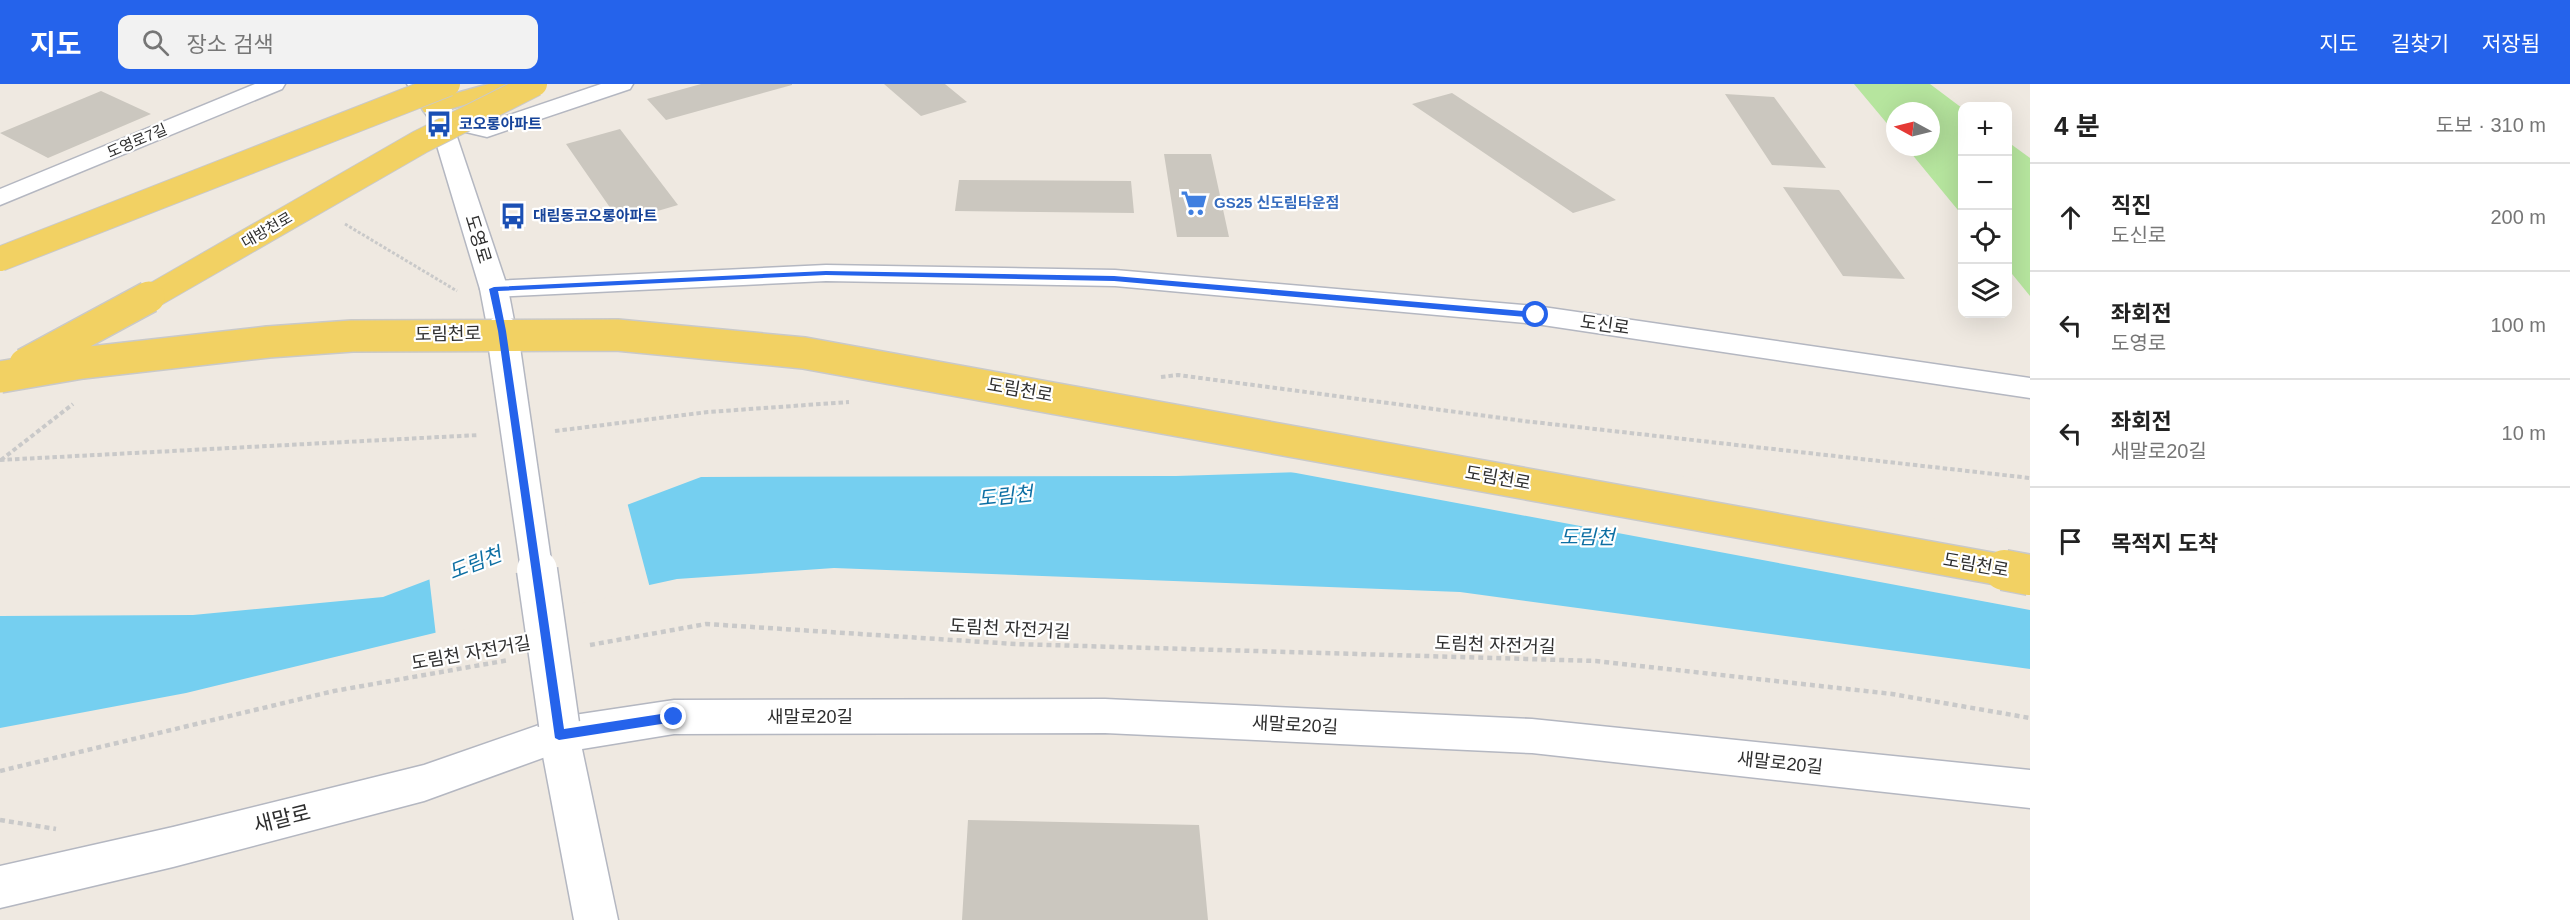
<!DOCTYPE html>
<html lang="ko">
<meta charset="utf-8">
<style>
body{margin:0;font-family:Helvetica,"Noto Sans KR",sans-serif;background:#f2f2f2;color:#222}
.controls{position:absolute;right:18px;top:18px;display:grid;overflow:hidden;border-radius:12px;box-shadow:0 6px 24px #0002}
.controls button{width:54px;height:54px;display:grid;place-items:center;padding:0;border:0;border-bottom:2px solid #e0e0e0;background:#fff;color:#222;font:30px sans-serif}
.compass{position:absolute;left:1886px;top:18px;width:54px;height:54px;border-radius:50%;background:#fff;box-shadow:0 6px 24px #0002;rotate:277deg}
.stop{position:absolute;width:18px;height:18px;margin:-14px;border:4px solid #2563eb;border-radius:50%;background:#fff}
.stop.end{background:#2563eb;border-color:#fff;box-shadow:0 2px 6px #0008}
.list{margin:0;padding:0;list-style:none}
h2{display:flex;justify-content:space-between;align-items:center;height:78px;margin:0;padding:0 24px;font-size:26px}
h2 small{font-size:20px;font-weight:400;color:#767676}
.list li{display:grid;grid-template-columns:39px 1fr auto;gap:18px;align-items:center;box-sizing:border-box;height:108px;padding:0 24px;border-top:2px solid #e0e0e0}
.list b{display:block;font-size:22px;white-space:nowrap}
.list p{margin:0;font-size:20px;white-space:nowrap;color:#767676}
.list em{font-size:20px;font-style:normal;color:#767676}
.icon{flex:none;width:33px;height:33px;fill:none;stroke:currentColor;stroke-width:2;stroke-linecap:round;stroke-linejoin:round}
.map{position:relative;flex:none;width:2030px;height:836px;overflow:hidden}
header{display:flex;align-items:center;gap:36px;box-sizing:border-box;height:84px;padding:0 30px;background:#2563eb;color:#fff}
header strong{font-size:28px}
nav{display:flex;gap:33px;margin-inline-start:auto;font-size:21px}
.search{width:420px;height:54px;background:#f2f2f2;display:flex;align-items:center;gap:15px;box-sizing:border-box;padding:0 21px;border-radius:12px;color:#767676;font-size:22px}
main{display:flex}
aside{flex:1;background:#fff}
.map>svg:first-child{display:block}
</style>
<header>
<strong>지도</strong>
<div class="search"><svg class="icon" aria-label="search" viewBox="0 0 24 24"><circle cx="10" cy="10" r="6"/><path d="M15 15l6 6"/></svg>장소 검색</div>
<nav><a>지도</a><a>길찾기</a><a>저장됨</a></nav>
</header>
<main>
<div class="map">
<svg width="2030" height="836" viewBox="0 0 2030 836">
<rect width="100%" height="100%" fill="#efe9e1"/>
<path fill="#b6e59e" d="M1854 0H1930L1962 24V131L1906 63H1931V27H1895V49Z
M2008 58 2030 74V212L2008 185Z"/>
<path fill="#75cff0" d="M1580 379 2030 453V585L1460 508 834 484 677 495 484 537 186 609 0 644V532L193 531 383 513 701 393 1176 392Z"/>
<path fill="#efe9e1" d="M1581 376 2030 450V526L1280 386Z
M627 418 650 504 436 552 429 492Z"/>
<path fill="#cbc7bf" d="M701 0H792V1L666 36 647 15Z
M884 0H945L967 18 921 32Z
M101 7 151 30 48 74 0 49Z
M1452 9 1616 116 1573 129 1412 20Z
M1725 10 1774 13 1826 84 1772 81Z
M620 45 678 121 620 138 566 60Z
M1164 70H1211L1229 153H1177Z
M959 96 1131 97 1134 129 955 127Z
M1783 103 1839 106 1905 195 1843 192Z
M968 736 1199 741 1208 836H962Z"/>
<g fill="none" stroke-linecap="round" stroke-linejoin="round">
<g stroke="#b4b7c1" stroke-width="3">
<path id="pedestrian" d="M559 634 573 639 579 651 573 663 424 717 173 783 0 824V782L173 743 424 681Z"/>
</g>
<g stroke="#b4b7c1" stroke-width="3">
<path id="minor" d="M255 0H285L282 5 0 121V105Z
M601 0H633L630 5 487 53 432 40 429 35 432 30 440 28 486 39Z
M826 181 1115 186 1536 222 2030 294V314L1536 240 1115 202 826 197 494 213 484 211 480 205 484 199 494 197Z"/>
</g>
<g stroke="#b4b7c1" stroke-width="3">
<path id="tertiary" d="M407 0H429L451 35 508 205 516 247 512 253 502 256 492 253 488 247 480 205 429 35Z
M1105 615 1532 635 2030 686V724L1532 669 1105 649 674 650 582 665 618 836H574L539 651V640L545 628 559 623 573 628 574 631 674 616Z"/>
</g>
<g stroke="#c9c9c9" stroke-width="3">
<path id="primary" d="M489 0H524L521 5 432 30 424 28 421 23 424 18Z"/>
</g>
<path stroke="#c9c9c9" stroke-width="3" stroke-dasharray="3 2" stroke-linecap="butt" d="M345 140 457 207"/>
<path stroke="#c9c9c9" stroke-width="4" stroke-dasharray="4.5 3" stroke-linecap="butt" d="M1161 293 1178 291 1524 337 2030 394
M555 347 708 328 849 318
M0 376 479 351
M1 376 73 320"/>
<path stroke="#c9c9c9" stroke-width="4.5" stroke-dasharray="5 4" stroke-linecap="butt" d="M590 561 706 540 1015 560 1596 577 1892 610 2030 634
M0 687 334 607 509 576
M0 736 56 745"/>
<use href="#pedestrian" fill="#fff" fill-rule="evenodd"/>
<use href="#minor" fill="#fff" fill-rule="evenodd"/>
<use href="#tertiary" fill="#fff" fill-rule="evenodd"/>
<use href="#primary" fill="#f2d163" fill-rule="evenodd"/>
<g stroke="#b4b7c1" stroke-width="34" stroke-linecap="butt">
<path id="tertiary-bridge-far1" d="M502 247 537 488"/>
</g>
<g stroke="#b4b7c1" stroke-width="43" stroke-linecap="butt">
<path id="tertiary-bridge" d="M537 486 559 640"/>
</g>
<g stroke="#c9c9c9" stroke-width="26" stroke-linecap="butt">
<path id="primary-bridge-far2" d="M0 175 448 0
M147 215 420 58 535 0"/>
</g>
<g stroke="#c9c9c9" stroke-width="34" stroke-linecap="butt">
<path id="primary-bridge-far1" d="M25 280 149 213
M0 293 82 279 268 258 352 252 617 251 804 269 2013 488"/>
</g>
<g stroke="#c9c9c9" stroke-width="43" stroke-linecap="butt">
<path id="primary-bridge" d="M2004 486 2030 491"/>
</g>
<use href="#tertiary-bridge-far1" stroke="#fff" stroke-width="31"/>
<use href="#tertiary-bridge" stroke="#fff" stroke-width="40"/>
<use href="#primary-bridge-far2" stroke="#f2d163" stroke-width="24"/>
<use href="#primary-bridge-far1" stroke="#f2d163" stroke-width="31"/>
<use href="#primary-bridge" stroke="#f2d163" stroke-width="40"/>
</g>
<path fill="#2563eb" d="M826 187 1114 192 1536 228 1540 231 1536 234 1114 197 826 191 498 207 506 247 564 645 674 628 680 633 674 638 559 656 555 654 498 247 489 205 494 203Z"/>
<defs>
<g id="bus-bare" transform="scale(2.07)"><path d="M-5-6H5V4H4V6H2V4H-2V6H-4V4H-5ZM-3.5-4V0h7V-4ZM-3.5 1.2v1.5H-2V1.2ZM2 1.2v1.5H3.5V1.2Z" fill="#1a4fb4" stroke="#fff" stroke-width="2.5" paint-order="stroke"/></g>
<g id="supermarket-bare" transform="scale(2.07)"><path d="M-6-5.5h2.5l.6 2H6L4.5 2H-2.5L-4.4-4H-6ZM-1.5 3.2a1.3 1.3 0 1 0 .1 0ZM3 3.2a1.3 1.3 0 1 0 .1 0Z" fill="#3f7fe0" stroke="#fff" stroke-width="2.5" paint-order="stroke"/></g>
</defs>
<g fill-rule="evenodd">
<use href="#bus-bare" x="439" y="40"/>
<use href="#supermarket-bare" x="1194" y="119"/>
<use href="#bus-bare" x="513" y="132"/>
</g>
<g text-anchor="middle" stroke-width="4.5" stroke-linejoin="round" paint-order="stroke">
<g font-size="15" font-weight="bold" fill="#164399" stroke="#fff" text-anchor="start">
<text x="459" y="45">코오롱아파트</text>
<text x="533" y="137">대림동코오롱아파트</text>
</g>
<g font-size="15" fill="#2e2e2e" stroke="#fff">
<text transform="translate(137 57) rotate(-23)" y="5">도영로7길</text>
<text transform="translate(267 146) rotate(-30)" y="5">대방천로</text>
</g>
<g font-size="15" font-weight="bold" fill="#366cbe" stroke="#fff" text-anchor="start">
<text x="1214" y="124">GS25 신도림타운점</text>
</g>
<g font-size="18" fill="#2e2e2e" stroke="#fff">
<text transform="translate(478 155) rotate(73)" y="6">도영로</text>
<text transform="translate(1605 241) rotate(8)" y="6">도신로</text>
<text transform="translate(448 250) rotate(-1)" y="6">도림천로</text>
<text transform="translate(1020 306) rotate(10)" y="6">도림천로</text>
<text transform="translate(1498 394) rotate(10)" y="6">도림천로</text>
<text transform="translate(1976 481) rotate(10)" y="6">도림천로</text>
<text transform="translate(1010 545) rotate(3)" y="6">도림천 자전거길</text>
<text transform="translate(1495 561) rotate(2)" y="6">도림천 자전거길</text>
<text transform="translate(471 569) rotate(-10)" y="6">도림천 자전거길</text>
<text x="810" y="639">새말로20길</text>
<text transform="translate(1295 641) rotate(3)" y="6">새말로20길</text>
<text transform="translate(1780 679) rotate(6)" y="6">새말로20길</text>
</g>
<g font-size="20" font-style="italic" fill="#0d6fa3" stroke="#fff">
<text transform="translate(1005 412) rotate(-6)" y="7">도림천</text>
<text x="1587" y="460">도림천</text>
<text transform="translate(475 479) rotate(-21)" y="7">도림천</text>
</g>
<g font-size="21" fill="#2e2e2e" stroke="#fff">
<text transform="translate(282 735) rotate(-14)" y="7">새말로</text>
</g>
</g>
</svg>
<div class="controls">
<button>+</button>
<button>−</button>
<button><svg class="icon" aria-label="locate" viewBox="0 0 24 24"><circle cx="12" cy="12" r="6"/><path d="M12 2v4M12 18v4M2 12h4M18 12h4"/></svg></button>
<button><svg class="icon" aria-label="layers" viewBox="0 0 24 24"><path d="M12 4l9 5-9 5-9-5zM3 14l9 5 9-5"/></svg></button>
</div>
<svg class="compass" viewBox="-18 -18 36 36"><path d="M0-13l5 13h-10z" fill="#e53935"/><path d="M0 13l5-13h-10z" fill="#767676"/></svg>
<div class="stop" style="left:1536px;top:231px"></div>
<div class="stop end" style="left:674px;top:633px"></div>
</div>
<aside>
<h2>4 분<small>도보 · 310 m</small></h2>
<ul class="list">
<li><svg class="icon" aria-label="ahead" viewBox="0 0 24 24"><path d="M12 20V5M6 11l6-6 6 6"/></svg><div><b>직진</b><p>도신로</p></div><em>200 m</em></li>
<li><svg class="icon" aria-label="left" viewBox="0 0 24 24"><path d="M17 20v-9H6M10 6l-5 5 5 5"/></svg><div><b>좌회전</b><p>도영로</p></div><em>100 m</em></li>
<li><svg class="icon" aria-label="left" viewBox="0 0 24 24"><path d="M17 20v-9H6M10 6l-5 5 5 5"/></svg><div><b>좌회전</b><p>새말로20길</p></div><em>10 m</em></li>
<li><svg class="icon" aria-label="arrive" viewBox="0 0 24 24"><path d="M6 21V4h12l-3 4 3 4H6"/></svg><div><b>목적지 도착</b></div></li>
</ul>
</aside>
</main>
